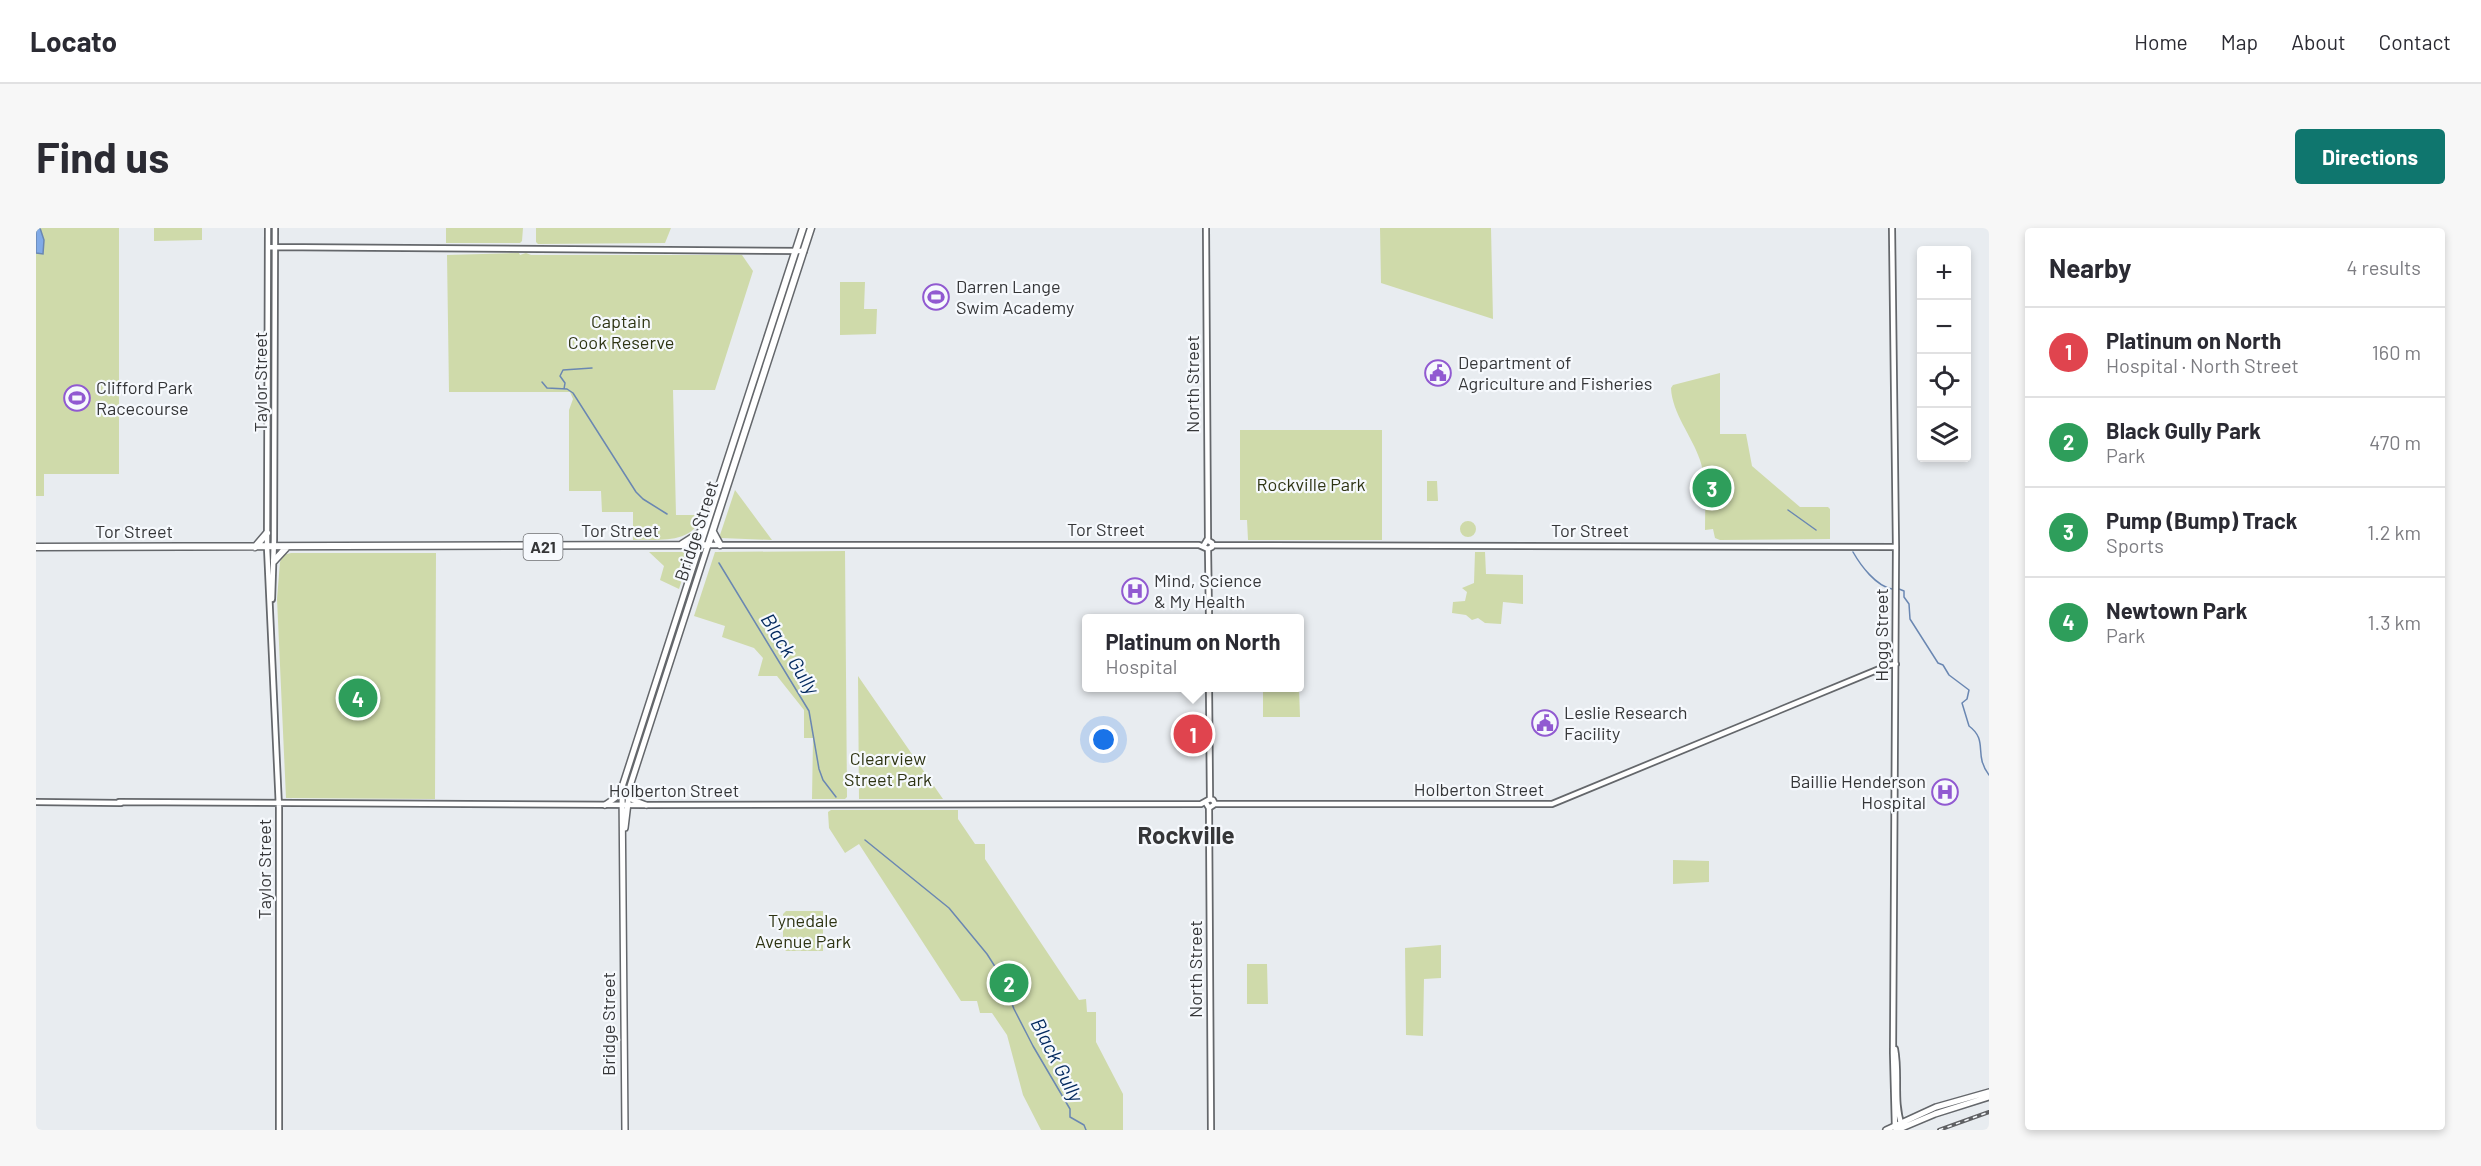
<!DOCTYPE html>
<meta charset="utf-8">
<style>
body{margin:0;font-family:Barlow,sans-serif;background:#f7f7f7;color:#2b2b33}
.controls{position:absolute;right:18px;top:18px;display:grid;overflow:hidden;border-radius:6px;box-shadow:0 3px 9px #0003}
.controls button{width:54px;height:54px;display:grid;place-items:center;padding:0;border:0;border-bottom:2px solid #e1e1e2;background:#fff;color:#2b2b33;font:30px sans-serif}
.you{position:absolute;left:1068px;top:512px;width:21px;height:21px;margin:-15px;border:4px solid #fff;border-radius:50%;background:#1a73e8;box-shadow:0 0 0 9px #1a73e833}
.badge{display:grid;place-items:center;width:39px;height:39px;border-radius:50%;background:#0f766e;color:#fff;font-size:20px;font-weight:700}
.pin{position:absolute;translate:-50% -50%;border:3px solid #fff;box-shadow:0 2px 6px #0006}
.popup{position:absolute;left:1046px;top:386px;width:222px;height:78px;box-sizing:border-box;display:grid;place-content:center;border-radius:6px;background:#fff;filter:drop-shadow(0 2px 4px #0005);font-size:20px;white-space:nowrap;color:#7c7c81}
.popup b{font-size:22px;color:#2b2b33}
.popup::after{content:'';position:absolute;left:50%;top:100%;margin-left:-12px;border:12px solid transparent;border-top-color:#fff}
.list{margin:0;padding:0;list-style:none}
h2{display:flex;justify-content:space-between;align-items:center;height:78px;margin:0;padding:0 24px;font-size:26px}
h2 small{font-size:20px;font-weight:400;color:#7c7c81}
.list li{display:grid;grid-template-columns:39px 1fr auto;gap:18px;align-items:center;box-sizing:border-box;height:90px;padding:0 24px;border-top:2px solid #e1e1e2}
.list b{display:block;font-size:22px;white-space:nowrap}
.list p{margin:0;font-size:20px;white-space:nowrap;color:#7c7c81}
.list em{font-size:20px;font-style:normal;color:#7c7c81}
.icon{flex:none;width:33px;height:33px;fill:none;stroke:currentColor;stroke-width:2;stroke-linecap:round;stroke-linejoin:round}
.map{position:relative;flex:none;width:1953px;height:902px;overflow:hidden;border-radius:6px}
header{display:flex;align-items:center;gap:36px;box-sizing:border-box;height:84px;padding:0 30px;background:#fff;border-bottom:2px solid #e1e1e2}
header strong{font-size:28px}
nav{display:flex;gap:33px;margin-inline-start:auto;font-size:21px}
.intro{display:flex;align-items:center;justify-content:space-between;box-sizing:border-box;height:144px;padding:0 36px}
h1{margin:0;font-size:42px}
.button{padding:15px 27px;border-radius:6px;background:#0f766e;color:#fff;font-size:21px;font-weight:700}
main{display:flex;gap:36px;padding:0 36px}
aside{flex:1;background:#fff;border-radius:6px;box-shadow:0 3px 9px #0003}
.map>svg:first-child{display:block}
</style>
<header>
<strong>Locato</strong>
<nav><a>Home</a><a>Map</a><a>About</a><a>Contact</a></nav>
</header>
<div class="intro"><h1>Find us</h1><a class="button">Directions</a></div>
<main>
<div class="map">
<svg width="1953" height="902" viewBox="0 0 1953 902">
<rect width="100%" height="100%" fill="#e8ecf0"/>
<path fill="#cfdaaa" d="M0 0H83V246H8V268H0Z
M118 0H166V12L118 13Z
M410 0H487L486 13 484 15H410Z
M500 0H635L629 15 502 16 500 14Z
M1344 0H1455L1457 91 1345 55Z
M483 25 484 27 490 25 495 27H706L717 43 679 162H637L640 287H667C655 317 625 311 597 312V284H566L565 263H533V182L537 171 534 164H413L411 27Z
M804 54H829L828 81H841L840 106 804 107Z
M1684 145V206H1710L1716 238 1764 279H1792L1794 281V311L1684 312 1679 310 1677 301 1669 302C1669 279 1671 253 1664 232 1656 208 1636 185 1635 160L1637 157Z
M1204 202H1346V312H1212L1211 292H1204Z
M1391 253H1401L1402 273H1391Z
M699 262 736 312 685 310 684 307Z
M1424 301a8 8 0 1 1 16 0a8 8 0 1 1-16 0Z
M809 323 811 569 809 571H776L777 510H768V482L741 448H722L727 430 718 420 686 409 689 398 658 388 679 324Z
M613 324H651L654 327 643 361 624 352 628 338Z
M1439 324H1449L1450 346 1487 347V376L1467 374 1465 396 1449 395 1442 390 1436 392 1430 387 1416 385 1417 374 1429 373 1431 364 1426 360 1438 355Z
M255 325H400L399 571 250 570 241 371 244 334 247 327Z
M822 448 907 571H823Z
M1227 460H1263L1264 489H1227Z
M795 582H922V591L939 616H949V631L1043 772 1050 771 1051 784H1060V814L1087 866V902H1005L987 867 971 807 956 785H944L941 773H925L823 616 809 625 793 600 792 584Z
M1637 632 1673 633V654L1637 656Z
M750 683H787V723H750L747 720V686Z
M1405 717V750L1388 751 1387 808 1370 807 1369 720Z
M1211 736H1231L1232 776H1211Z"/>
<path fill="#81aae7" stroke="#6a87b2" stroke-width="1.5" d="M0 0H4L8 12 7 26 0 25Z"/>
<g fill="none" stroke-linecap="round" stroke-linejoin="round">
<path stroke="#6a87b2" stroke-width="1.5" d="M506 154 511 160 531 161 537 165 600 264 607 271 631 286
M528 161 529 155 524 148 527 142 556 140
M1752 282 1780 302
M1817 324C1825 338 1840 358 1856 361
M683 335 773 483 783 541 787 552 800 569
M1863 361 1868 363V369L1873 376 1874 391 1902 435 1907 437 1913 447 1933 462 1931 471 1926 475 1933 498C1953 513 1937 526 1953 547
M829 612 913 680 951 726 965 748 978 781 997 818 1034 881V889L1048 897 1050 902"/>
<g stroke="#64676b" stroke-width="8">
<path id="secondary" d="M232 0 231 319 243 580V902
M1170 0 1172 312
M1856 0 1860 319 1857 825 1859 900
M232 19 768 23
M672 317H1163L1172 321 1176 319V315L1171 312 1168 317
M1176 317 1860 319
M1172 321 1173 390
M236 371 238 311 239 0
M1173 460 1174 571
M0 574 85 575
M83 574 610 577 1165 576 1174 571 1177 572 1179 576 1173 580 1170 575
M1179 576H1516L1853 437 1860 436
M1173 580 1175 902
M1859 821C1864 847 1857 873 1866 898"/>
</g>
<g stroke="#64676b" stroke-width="8">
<path id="primary" d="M595 563 597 572 610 577
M569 577 579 570 586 559
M589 600 594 558 672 317
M589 902 586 559 664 317
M1850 902 1900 879 1953 864
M1861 902 1899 886 1953 869"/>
</g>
<g stroke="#64676b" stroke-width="9">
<path id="highway" d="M677 304 684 317
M646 316 668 302
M664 317 767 0
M0 319 672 317 775 0
M219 319 231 305
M238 333 250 320"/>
</g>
<use href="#secondary" stroke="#fff" stroke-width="4.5"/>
<use href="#primary" stroke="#fff" stroke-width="5"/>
<use href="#highway" stroke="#fff" stroke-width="6"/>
<g stroke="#5f6063" stroke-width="4">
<path id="rail" d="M1903 902 1953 884"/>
</g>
<use href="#rail" stroke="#f6f9fd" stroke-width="1.5" stroke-dasharray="4.5" stroke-linecap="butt"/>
</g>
<defs>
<g id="stadium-ring" transform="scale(1.35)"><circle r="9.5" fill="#f6f9fd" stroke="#915ad1" stroke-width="1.5"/><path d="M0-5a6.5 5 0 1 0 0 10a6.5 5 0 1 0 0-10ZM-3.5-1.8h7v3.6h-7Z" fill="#915ad1"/></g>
<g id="civic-ring" transform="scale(1.35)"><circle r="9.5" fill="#f6f9fd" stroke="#915ad1" stroke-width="1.5"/><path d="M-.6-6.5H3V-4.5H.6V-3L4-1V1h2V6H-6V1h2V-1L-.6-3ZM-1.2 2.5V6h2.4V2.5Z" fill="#915ad1"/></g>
<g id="hospital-ring" transform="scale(1.35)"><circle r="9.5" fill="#f6f9fd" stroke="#915ad1" stroke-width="1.5"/><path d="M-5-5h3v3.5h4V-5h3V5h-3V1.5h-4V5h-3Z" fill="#915ad1"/></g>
</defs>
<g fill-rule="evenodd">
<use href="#stadium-ring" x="900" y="69"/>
<use href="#civic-ring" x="1402" y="145"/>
<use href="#stadium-ring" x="41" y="170"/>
<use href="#hospital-ring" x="1099" y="363"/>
<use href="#civic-ring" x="1509" y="495"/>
<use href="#hospital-ring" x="1909" y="564"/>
</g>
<g text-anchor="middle" stroke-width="4.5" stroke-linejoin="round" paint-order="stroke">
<rect fill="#f6f9fd" stroke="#6f7073" stroke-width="1.5" x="487.5" y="306" width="39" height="26" rx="4.5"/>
<g font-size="16" font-weight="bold" fill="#353638">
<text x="507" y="325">A21</text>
</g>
<g font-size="18" fill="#353638" stroke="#f6f9fd" text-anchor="start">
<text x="920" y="65">Darren Lange<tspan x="920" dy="21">Swim Academy</tspan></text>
<text x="1422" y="141">Department of<tspan x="1422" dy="21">Agriculture and Fisheries</tspan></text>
<text x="60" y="166">Clifford Park<tspan x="60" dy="21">Racecourse</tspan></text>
<text x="1118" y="359">Mind, Science<tspan x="1118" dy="21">&amp; My Health</tspan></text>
<text x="1528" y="491">Leslie Research<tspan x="1528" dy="21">Facility</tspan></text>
<text x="1890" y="560" text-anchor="end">Baillie Henderson<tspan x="1890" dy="21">Hospital</tspan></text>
</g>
<g font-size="18" fill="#2e3413" stroke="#f6f9fd">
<text x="585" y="100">Captain<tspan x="585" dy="21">Cook Reserve</tspan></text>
<text x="1275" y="263">Rockville Park</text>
<text x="852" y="537">Clearview<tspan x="852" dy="21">Street Park</tspan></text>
<text x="767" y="699">Tynedale<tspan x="767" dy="21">Avenue Park</tspan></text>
</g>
<g font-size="18" fill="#353638" stroke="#f6f9fd">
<text transform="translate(225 154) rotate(-90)" y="6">Taylor Street</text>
<text transform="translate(1157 156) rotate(-90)" y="6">North Street</text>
<text x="1070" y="308">Tor Street</text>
<text x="584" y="309">Tor Street</text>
<text transform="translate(661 303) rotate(-72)" y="6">Bridge Street</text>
<text x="1554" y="309">Tor Street</text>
<text x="98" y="310">Tor Street</text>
<text transform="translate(1846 407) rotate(-90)" y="6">Hogg Street</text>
<text x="1443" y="568">Holberton Street</text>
<text x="638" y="569">Holberton Street</text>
<text transform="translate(229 641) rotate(-90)" y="6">Taylor Street</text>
<text transform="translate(1160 741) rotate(-90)" y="6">North Street</text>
<text transform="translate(573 796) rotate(-90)" y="6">Bridge Street</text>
</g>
<g font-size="20" font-style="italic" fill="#01285d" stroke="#f6f9fd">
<text transform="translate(754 426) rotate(58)" y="7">Black Gully</text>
<text transform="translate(1021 832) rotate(63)" y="7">Black Gully</text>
</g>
<g font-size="24" font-weight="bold" fill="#353638" stroke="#f6f9fd">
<text x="1150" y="616">Rockville</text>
</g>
</g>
</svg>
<div class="controls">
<button>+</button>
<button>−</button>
<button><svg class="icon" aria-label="locate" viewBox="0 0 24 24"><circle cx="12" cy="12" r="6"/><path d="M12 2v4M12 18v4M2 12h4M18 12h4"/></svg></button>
<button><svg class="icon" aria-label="layers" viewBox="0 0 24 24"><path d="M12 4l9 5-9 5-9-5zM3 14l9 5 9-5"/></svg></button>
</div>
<div class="you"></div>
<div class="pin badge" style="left:1157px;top:506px;background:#e0444e">1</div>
<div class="popup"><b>Platinum on North</b>Hospital</div>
<div class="pin badge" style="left:973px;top:755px;background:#2e9e5b">2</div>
<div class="pin badge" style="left:1676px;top:260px;background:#2e9e5b">3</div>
<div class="pin badge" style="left:322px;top:470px;background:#2e9e5b">4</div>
</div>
<aside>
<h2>Nearby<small>4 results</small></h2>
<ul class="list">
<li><span class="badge" style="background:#e0444e">1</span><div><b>Platinum on North</b><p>Hospital · North Street</p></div><em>160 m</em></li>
<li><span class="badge" style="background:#2e9e5b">2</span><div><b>Black Gully Park</b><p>Park</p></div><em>470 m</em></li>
<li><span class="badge" style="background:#2e9e5b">3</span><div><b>Pump (Bump) Track</b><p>Sports</p></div><em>1.2 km</em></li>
<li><span class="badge" style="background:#2e9e5b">4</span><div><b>Newtown Park</b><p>Park</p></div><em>1.3 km</em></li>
</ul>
</aside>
</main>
